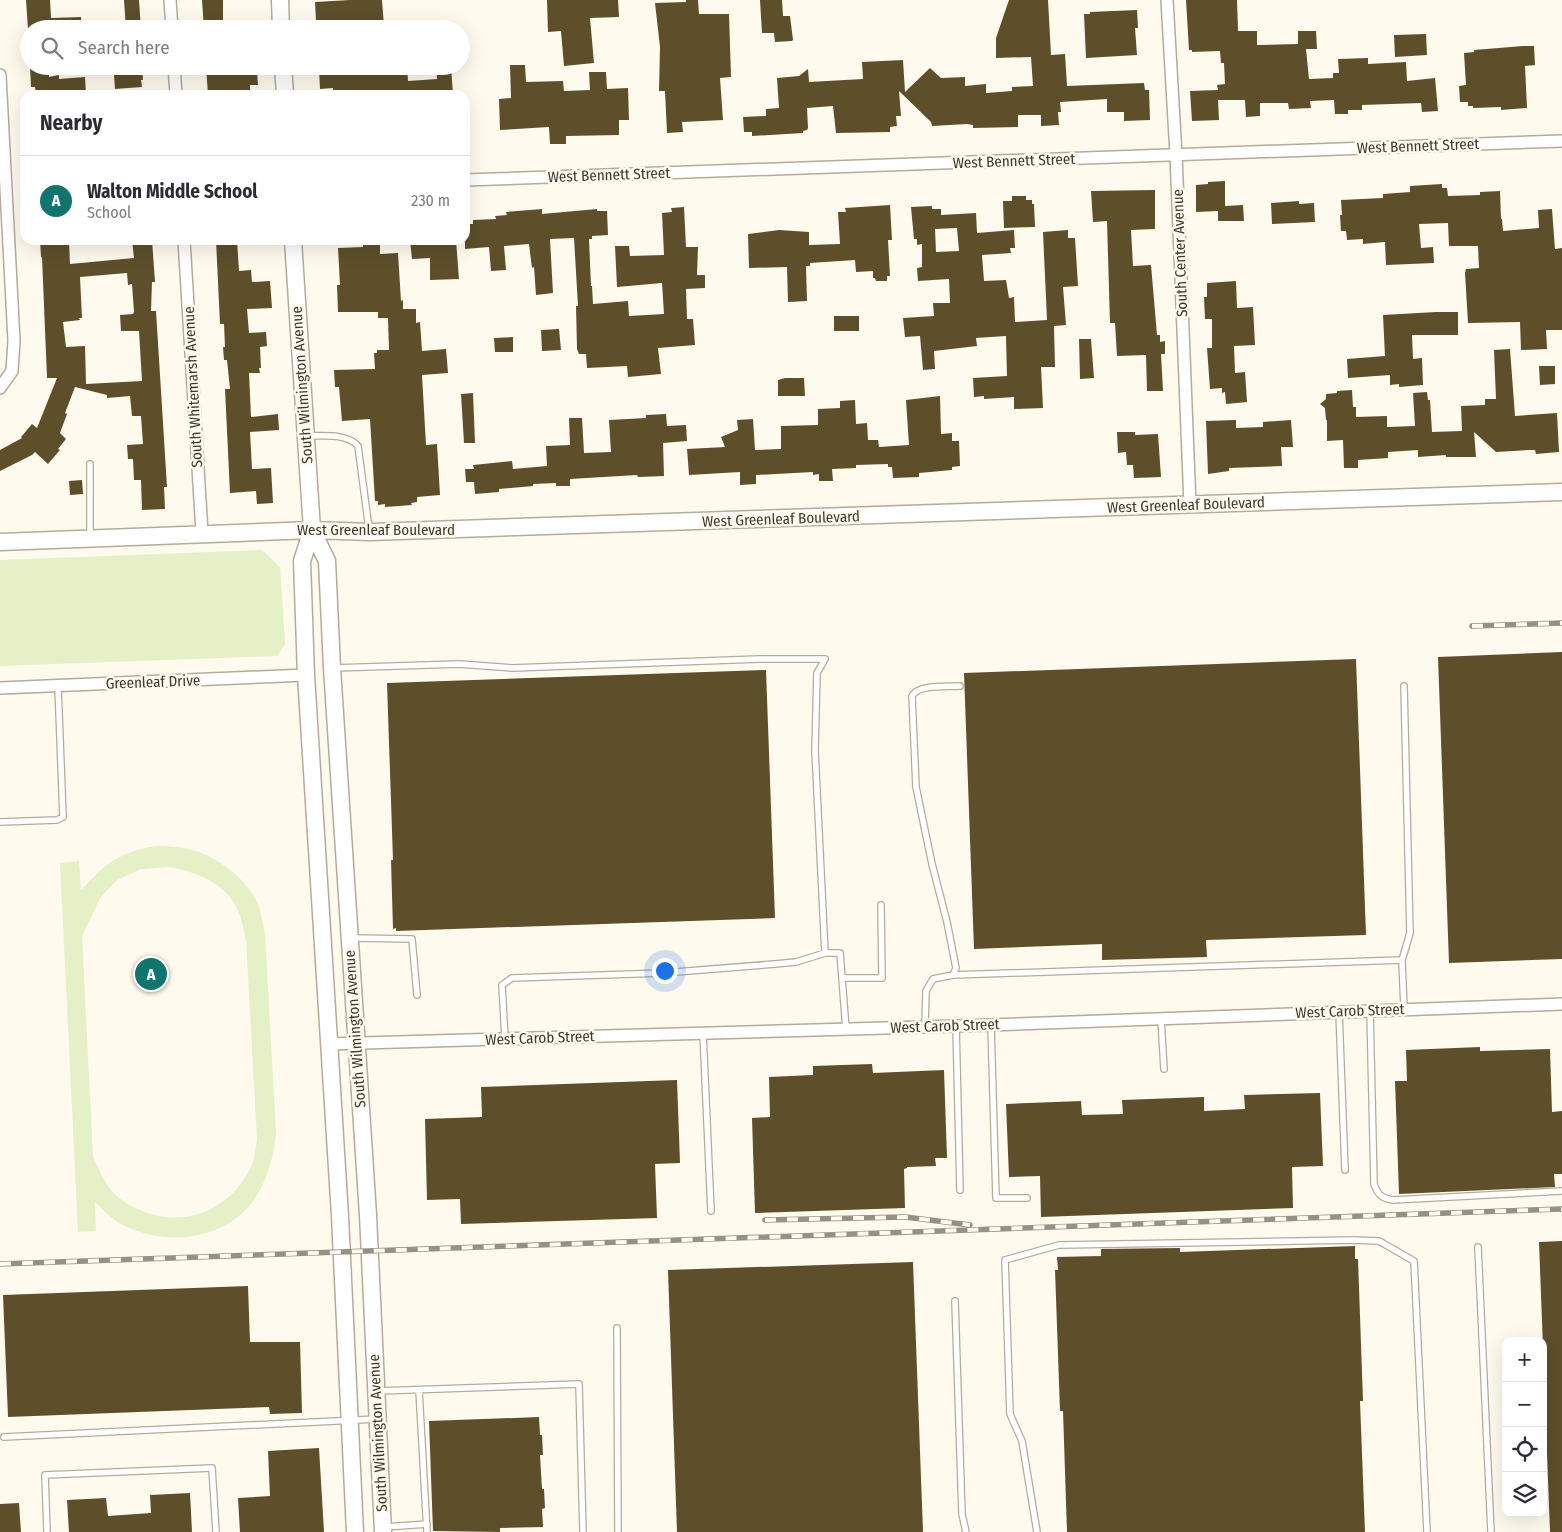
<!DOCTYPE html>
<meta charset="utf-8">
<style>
body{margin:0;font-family:"Fira Sans Condensed",sans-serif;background:#f7f7f7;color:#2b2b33}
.controls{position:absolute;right:15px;bottom:15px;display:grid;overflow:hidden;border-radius:10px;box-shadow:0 5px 20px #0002}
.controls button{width:45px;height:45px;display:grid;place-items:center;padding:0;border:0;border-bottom:1px solid #e1e1e2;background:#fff;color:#2b2b33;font:25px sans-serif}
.you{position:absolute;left:664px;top:970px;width:18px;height:18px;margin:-12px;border:4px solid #fff;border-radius:50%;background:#1a73e8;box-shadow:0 0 0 8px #1a73e833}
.badge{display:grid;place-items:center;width:32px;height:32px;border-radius:50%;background:#0f766e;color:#fff;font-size:16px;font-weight:700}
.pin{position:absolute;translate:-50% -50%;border:2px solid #fff;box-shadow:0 1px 5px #0006}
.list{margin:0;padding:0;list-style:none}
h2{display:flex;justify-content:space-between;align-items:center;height:65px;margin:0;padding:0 20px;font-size:21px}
h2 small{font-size:16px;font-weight:400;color:#7c7c81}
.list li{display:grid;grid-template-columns:32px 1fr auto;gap:15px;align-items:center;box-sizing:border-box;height:90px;padding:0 20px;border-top:1px solid #e1e1e2}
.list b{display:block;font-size:19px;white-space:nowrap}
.list p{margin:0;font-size:16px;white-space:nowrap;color:#7c7c81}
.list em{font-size:16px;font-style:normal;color:#7c7c81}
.icon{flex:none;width:28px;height:28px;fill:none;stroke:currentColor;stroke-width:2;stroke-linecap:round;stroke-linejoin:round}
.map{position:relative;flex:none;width:1562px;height:1532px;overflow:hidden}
.search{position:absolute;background:#fff;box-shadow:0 5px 20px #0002;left:20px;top:20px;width:450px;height:55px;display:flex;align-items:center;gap:12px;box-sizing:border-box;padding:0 18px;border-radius:28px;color:#7c7c81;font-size:19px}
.panel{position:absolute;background:#fff;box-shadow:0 5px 20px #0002;left:20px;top:90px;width:450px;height:155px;border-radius:15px}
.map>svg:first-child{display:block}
</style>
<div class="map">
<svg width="1562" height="1532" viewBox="0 0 1562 1532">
<rect width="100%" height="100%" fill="#fffaee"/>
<path fill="#e5f0c7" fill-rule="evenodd" d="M262 550 280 567 285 644 277 656 0 666V560Z
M155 846C188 846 209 852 234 873 245 883 254 893 259 907 262 916 263 925 265 934L276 1133C274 1157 266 1185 251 1204 220 1242 162 1246 121 1224 111 1219 103 1209 95 1202L96 1231 78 1232 60 863 79 861 81 890C106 863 118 853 155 846ZM168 867C199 872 231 885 241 918 243 925 244 933 246 940L257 1140C255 1149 255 1159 251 1167 226 1218 169 1233 122 1200 107 1190 100 1172 93 1156L82 936 100 898 117 880 141 869Z"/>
<path fill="#5d4f2a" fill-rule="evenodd" d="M26 0H50L51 18 81 17V29H28Z
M124 0H139L141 29H126Z
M202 0H223V29H204Z
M350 0H382L384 26 365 27V23L329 24V21H316L315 2Z
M547 0H618L619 17 590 18 594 63 564 66 561 31 548 32Z
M686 0H698L699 14H729L731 77 720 78 723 120 682 122 683 132 667 133 665 91H659L660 47 655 3 686 2Z
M760 0H782L783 16H790L793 40 792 41 775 42 774 33H762Z
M1009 0H1048L1051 55 1065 54 1067 86 1144 83 1145 90H1149L1150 120 1124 121V112H1107V99L1060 102 1061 112H1058L1059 125 1041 126V115H1018V127L973 128V125L967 124 932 126 931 122 899 91 901 116H896L897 126 890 127V132L836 133 833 106 807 108 808 128 807 130 803 131V133L752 136V132H744L743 117 766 116V109L779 108 777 78 799 76 808 69 809 82 863 79 862 62 903 60 905 92 930 68 941 78 965 77V86L986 84V93L1012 91V87L1033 86 1031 57 996 58V38Z
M1186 0H1237L1238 31H1257V45L1298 44V31H1316L1317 49H1306L1309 79 1333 78V73H1339L1338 59 1368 58V64L1406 62 1407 81 1435 78 1438 111 1422 112 1421 103 1362 105V110H1348V114H1335L1334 100 1310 101 1311 108 1289 109 1288 103H1260V116L1246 117 1245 100H1218L1219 120 1192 121 1190 91 1218 90 1217 85 1225 84 1224 63H1221L1220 51 1192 52V50H1189Z
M1137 10 1138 28H1135L1137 55 1086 58 1084 14H1090V12Z
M1426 34 1427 55 1395 57 1394 35Z
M1523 46H1534L1535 65 1525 66 1527 108 1501 110V107L1473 108V106H1468V102H1460L1459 86 1466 85 1464 53 1474 52V50Z
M510 65H525L526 82 563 81 564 91 590 90 589 72H606L607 89 628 88 629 120H619V135L566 136V144H550L549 127 500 130 499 99 511 98Z
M30 66H49V77L59 75V79L85 77 86 95H54L52 93 36 94 35 87H31Z
M120 66H142L143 80H141L142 87 115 89 114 75H121Z
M206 66H225L226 72 257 70 258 85H250V95H208Z
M391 66H407L408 81 437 79 436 66H451L453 95H369L368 91 342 92H333V88L320 89 319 70Z
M1225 181V206L1243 205 1244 221H1218V211L1196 212V185L1208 184V182Z
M1442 184V188H1447L1448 196 1480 195V192L1500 191 1501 219H1502L1503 231 1539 228 1538 210 1552 209 1555 249 1562 248V330H1546L1547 349 1521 350 1520 322 1468 323 1465 273 1466 269 1479 268 1478 246H1449L1448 223 1419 224 1421 248 1433 247 1434 263 1386 265 1385 242 1363 244V239L1347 240 1346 231H1341L1340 215H1342L1341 200 1383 198V194L1410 192V186Z
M1155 190V229L1131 230 1133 266 1151 265 1157 335H1160V342L1165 341V354H1161L1163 391H1147L1146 355 1117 356 1115 323H1110L1107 221 1093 222 1091 191Z
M1012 196H1026V200H1032V204H1034L1035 227 1004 228 1003 201H1012Z
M1299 201V204L1314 203 1315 222 1272 224 1271 203Z
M890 205 892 240H888L890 276H887V281H876L875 278H873V271L856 272 855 260 810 263V266H806L807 301 788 302 787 267 749 268 748 234 779 230 809 232V245L840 244 838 212H846L845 208Z
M932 206V209H941V215L976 213 977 233 1014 230 1015 248H1010L1011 253 982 255 984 281 1006 280 1009 298 1014 297 1015 322 1047 320 1043 232 1068 230V238H1075L1078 286 1063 287 1066 325 1054 326 1055 367H1041L1043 408 1014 409V397L984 399V396L974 397 973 378 1007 376 1006 336 976 338 977 346 934 351 935 369 923 370 920 336 905 337 903 318 934 316 933 303H950L949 279 918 281 917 268 922 267V244L917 245V239H914L911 207ZM957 228 959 251 936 252 935 229Z
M684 207 686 247H698L697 275H705V288L686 289 687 319H693L695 345 658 348 661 374 628 377 627 366 587 368 586 354H579L577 349 576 306H578L574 238 550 239 553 293 536 295 534 267 532 268 529 244 504 246 506 270 491 271 489 247 465 249V227H470V224H473V220L496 219 495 216 507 215 506 212 542 209V214L597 209V211H607L608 235 592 236V239H589L591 286H592L593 304 628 301 629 316 664 314 662 283 617 287 615 246H629L630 256 664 255 662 213 672 212 671 208Z
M40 240H69L70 264 134 258 132 240H152L155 282H152L151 311H156L167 487H164L165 509 142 510 141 480H134L133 459H128L127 445 143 444 141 416H132L130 396 107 398V395L75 387 65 413 67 414 60 433 66 439 58 449 60 450 48 464 35 452 32 455 0 471V450L22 438 21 437 32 424 37 428 57 378H47L42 257H41ZM127 273 128 285 132 284 134 312 133 314 120 315 121 331H139L142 381 86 384 85 346 66 347 63 322 80 320 79 318H82L80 277Z
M216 240H237L239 271 251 270 252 282 270 281 272 308 247 309 249 333 266 332 267 346 260 347 261 368H259L260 373H249L251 417 278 414 279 430 250 432 252 469 271 468 273 503 257 504 256 491 230 493 225 389H230L227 360H224L223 347H225L224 324H220Z
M410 240H456L459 279 430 280V258L412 259Z
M380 242V254L398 253 401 301 403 300V309H416V323L420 322 422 351 446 349 448 373 422 375 426 445 437 444 440 495 417 497V502L411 503 412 505 385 507V504L378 505V501H375L370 419 342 421 339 387H335L334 370 375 369 374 353H377V350H389L388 318H378V312H338L337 285H340L338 248 363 247V243Z
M1236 281 1237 308 1253 307 1255 345 1234 346 1235 373 1245 372 1247 402 1226 404 1225 392 1222 393V388L1210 389 1207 348H1212V319H1205L1204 297H1207V283Z
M1436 312H1458V335H1412L1413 359 1422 358 1423 385 1399 387V384L1390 385V375L1348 378 1347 359 1385 356 1383 315Z
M834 316H859V331H834Z
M559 329 561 350 542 351 541 330Z
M513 337V352H495L494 338Z
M1079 339H1091L1094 378 1080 379Z
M1510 349 1515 416 1557 413 1559 452 1536 454 1535 450H1528L1496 452 1474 432 1476 457H1446V455L1418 457V450L1388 452V458L1358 460V468H1344L1343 440 1327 441V420H1326L1325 408 1320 404 1326 399V394L1337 393V391L1352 390 1353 407H1356V417L1387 416V427L1415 426 1413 393 1427 392 1428 400H1430L1432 432 1462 431 1461 406 1485 405V399H1496L1494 350Z
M1539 366H1555V384L1540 385Z
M785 378H804L805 396H778V380Z
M473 393 475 443H464L461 394Z
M940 396 941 434 952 433V441H959L960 466 952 467V470L919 473V477L893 478 892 467H888V464L856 465V468L832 469 833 481H819V474L813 475V472L756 475V484L740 485V472L689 475 687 449 725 447 721 437 738 430 737 420 753 419 755 450 781 449V426L818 425V409L840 408V401L855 400 856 424 867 423 868 440H878L879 447 909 445 906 400Z
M666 414 667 426 686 425 687 441 663 443 664 476 638 477 637 475 570 479V486H556V483L533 484V486L499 489V492L475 494 474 482H466L465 469H474L473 465 512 461 513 469 547 466 546 446 570 445 569 418H582L584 453 611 452 609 420 646 418V415Z
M1236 420V428L1263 427V422L1291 420 1293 447H1281L1282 466 1229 468V471L1208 474 1206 421Z
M1117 432H1135V435L1158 434 1161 477 1134 478 1133 465H1127L1126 452 1118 453Z
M82 480 83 494 70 495 69 481Z
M1562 652V959L1449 963 1438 657Z
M1356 659 1366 935 1206 940 1207 957 1102 960V944L974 949 964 673Z
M766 670 775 918 396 931V928L393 929 391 860H393L387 683Z
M1480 1047V1051L1550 1049 1552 1112 1562 1111V1174H1554L1555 1187 1399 1194 1395 1081H1407L1406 1050Z
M872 1064 873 1073 944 1070 947 1158H935L936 1166 907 1167V1168L904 1169 905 1208 755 1213 752 1118 770 1117 769 1077 813 1075V1066Z
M677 1080 680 1163 655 1164 657 1218 461 1224 460 1199 427 1200 425 1119 482 1117 481 1087Z
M1320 1093 1323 1166 1292 1167 1293 1208 1041 1217 1040 1176 1009 1177 1006 1104 1081 1101 1082 1115 1123 1114 1122 1100 1204 1097V1111L1245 1109 1244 1095Z
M1562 1241V1532H1550L1539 1242Z
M1355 1246V1259H1358L1363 1401H1360L1365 1532H1067L1063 1411H1060L1055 1270H1058L1057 1257 1101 1256V1249L1180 1248V1252Z
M913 1262 923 1532H677L668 1270Z
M248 1286 250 1342H300L302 1413 270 1414 269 1407 8 1417 3 1295Z
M539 1417 540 1435H542L543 1455H540L542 1489H544L545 1508 542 1509 543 1527 500 1528V1532L433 1531 429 1421Z
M319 1448 324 1532H240L238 1498 270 1496 268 1451Z
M190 1493 192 1532H69L67 1500 106 1498 108 1516 151 1513 150 1495Z
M19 1503 21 1532H0V1504Z"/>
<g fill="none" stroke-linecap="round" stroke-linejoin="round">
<g stroke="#b4ac99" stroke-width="8">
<path id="lane" d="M307 436C324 436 346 433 358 446L369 529
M90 536V464
M334 668 459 664 512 668 759 659H825L817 673 815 750 825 953
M0 822 57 820 63 817 58 686
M351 938 412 939 417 995
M1402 960 1410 933 1404 686
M953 975 1402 960 1404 1009
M842 978H882L881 905
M1370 1011 1374 1184C1378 1195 1381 1198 1393 1200L1562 1191
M1339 1012 1345 1170
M1161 1019 1164 1069
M956 1025 960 1190
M991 1025 996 1198H1027
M925 1026 926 991 933 979 953 975 956 968 947 922 932 864 916 787 912 696C918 684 947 687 960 686
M703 1033 711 1211
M505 1039 502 985 512 978 663 973 775 964 796 962 825 953H840L846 1029
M1478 1247 1491 1532
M955 1301 962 1514 966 1532
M617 1328 618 1532
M419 1390 427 1532
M378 1391 579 1384 583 1532
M4 1437 377 1419
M385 1527 427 1524
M47 1532 45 1475 212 1468 216 1532
M1037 1532 1022 1441 1010 1414 1005 1260 1059 1245 1353 1240 1379 1241 1414 1261 1427 1532"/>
</g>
<g stroke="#b4ac99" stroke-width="14">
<path id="street" d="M170 0 172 29
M1167 0 1176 155 1190 505
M174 66 176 95
M0 75 14 341 12 371 0 388
M465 180 1562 141
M184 240 202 533
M0 688 306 675
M328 1044 991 1025 1562 1004"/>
</g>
<g stroke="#b4ac99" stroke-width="19">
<path id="secondary" d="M280 0 281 29
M283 66 285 95
M293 240 312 530 302 561 306 675 340 1216 355 1532
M312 530 327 561 332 668 368 1215 383 1532
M0 542 312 530 370 532 1562 492"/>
</g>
<use href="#lane" stroke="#fff" stroke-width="5.5"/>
<use href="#street" stroke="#fff" stroke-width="11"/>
<use href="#secondary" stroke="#fff" stroke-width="16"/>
<g stroke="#959187" stroke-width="5.5">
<path id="rail" d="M1472 626 1562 623
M765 1220 905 1217 970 1225
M0 1264 1562 1209"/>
</g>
<use href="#rail" stroke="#fffaee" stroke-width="4" stroke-dasharray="11" stroke-linecap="butt"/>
</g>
<g text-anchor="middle" stroke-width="5" stroke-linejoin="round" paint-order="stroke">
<g font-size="15" fill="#3c3931" stroke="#fffaee">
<text transform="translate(1418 146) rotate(-2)" y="5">West Bennett Street</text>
<text transform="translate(1014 161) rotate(-2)" y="5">West Bennett Street</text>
<text transform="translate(609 175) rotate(-2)" y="5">West Bennett Street</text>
<text transform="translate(1180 253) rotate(-92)" y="5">South Center Avenue</text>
<text transform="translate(302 385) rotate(-94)" y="5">South Wilmington Avenue</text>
<text transform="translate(193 387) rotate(-93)" y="5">South Whitemarsh Avenue</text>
<text transform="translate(1186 505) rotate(-2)" y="5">West Greenleaf Boulevard</text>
<text transform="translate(781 519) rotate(-2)" y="5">West Greenleaf Boulevard</text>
<text x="376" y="535">West Greenleaf Boulevard</text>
<text transform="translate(153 682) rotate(-2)" y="5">Greenleaf Drive</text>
<text transform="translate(1350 1011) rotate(-2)" y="5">West Carob Street</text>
<text transform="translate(945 1026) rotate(-2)" y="5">West Carob Street</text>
<text transform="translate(355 1029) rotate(-94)" y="5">South Wilmington Avenue</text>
<text transform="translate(540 1038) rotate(-2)" y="5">West Carob Street</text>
<text transform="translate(378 1433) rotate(-93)" y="5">South Wilmington Avenue</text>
</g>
</g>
</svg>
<div class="controls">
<button>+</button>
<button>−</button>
<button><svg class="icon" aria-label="locate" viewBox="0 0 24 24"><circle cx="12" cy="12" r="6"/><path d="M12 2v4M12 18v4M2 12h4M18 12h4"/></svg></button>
<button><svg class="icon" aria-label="layers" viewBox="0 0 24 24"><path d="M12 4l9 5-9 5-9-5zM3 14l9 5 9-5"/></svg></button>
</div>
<div class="you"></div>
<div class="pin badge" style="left:151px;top:974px">A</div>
<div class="search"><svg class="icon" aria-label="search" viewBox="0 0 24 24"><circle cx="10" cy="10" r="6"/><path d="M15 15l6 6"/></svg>Search here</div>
<section class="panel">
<h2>Nearby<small></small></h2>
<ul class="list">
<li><span class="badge">A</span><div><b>Walton Middle School</b><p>School</p></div><em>230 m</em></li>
</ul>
</section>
</div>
